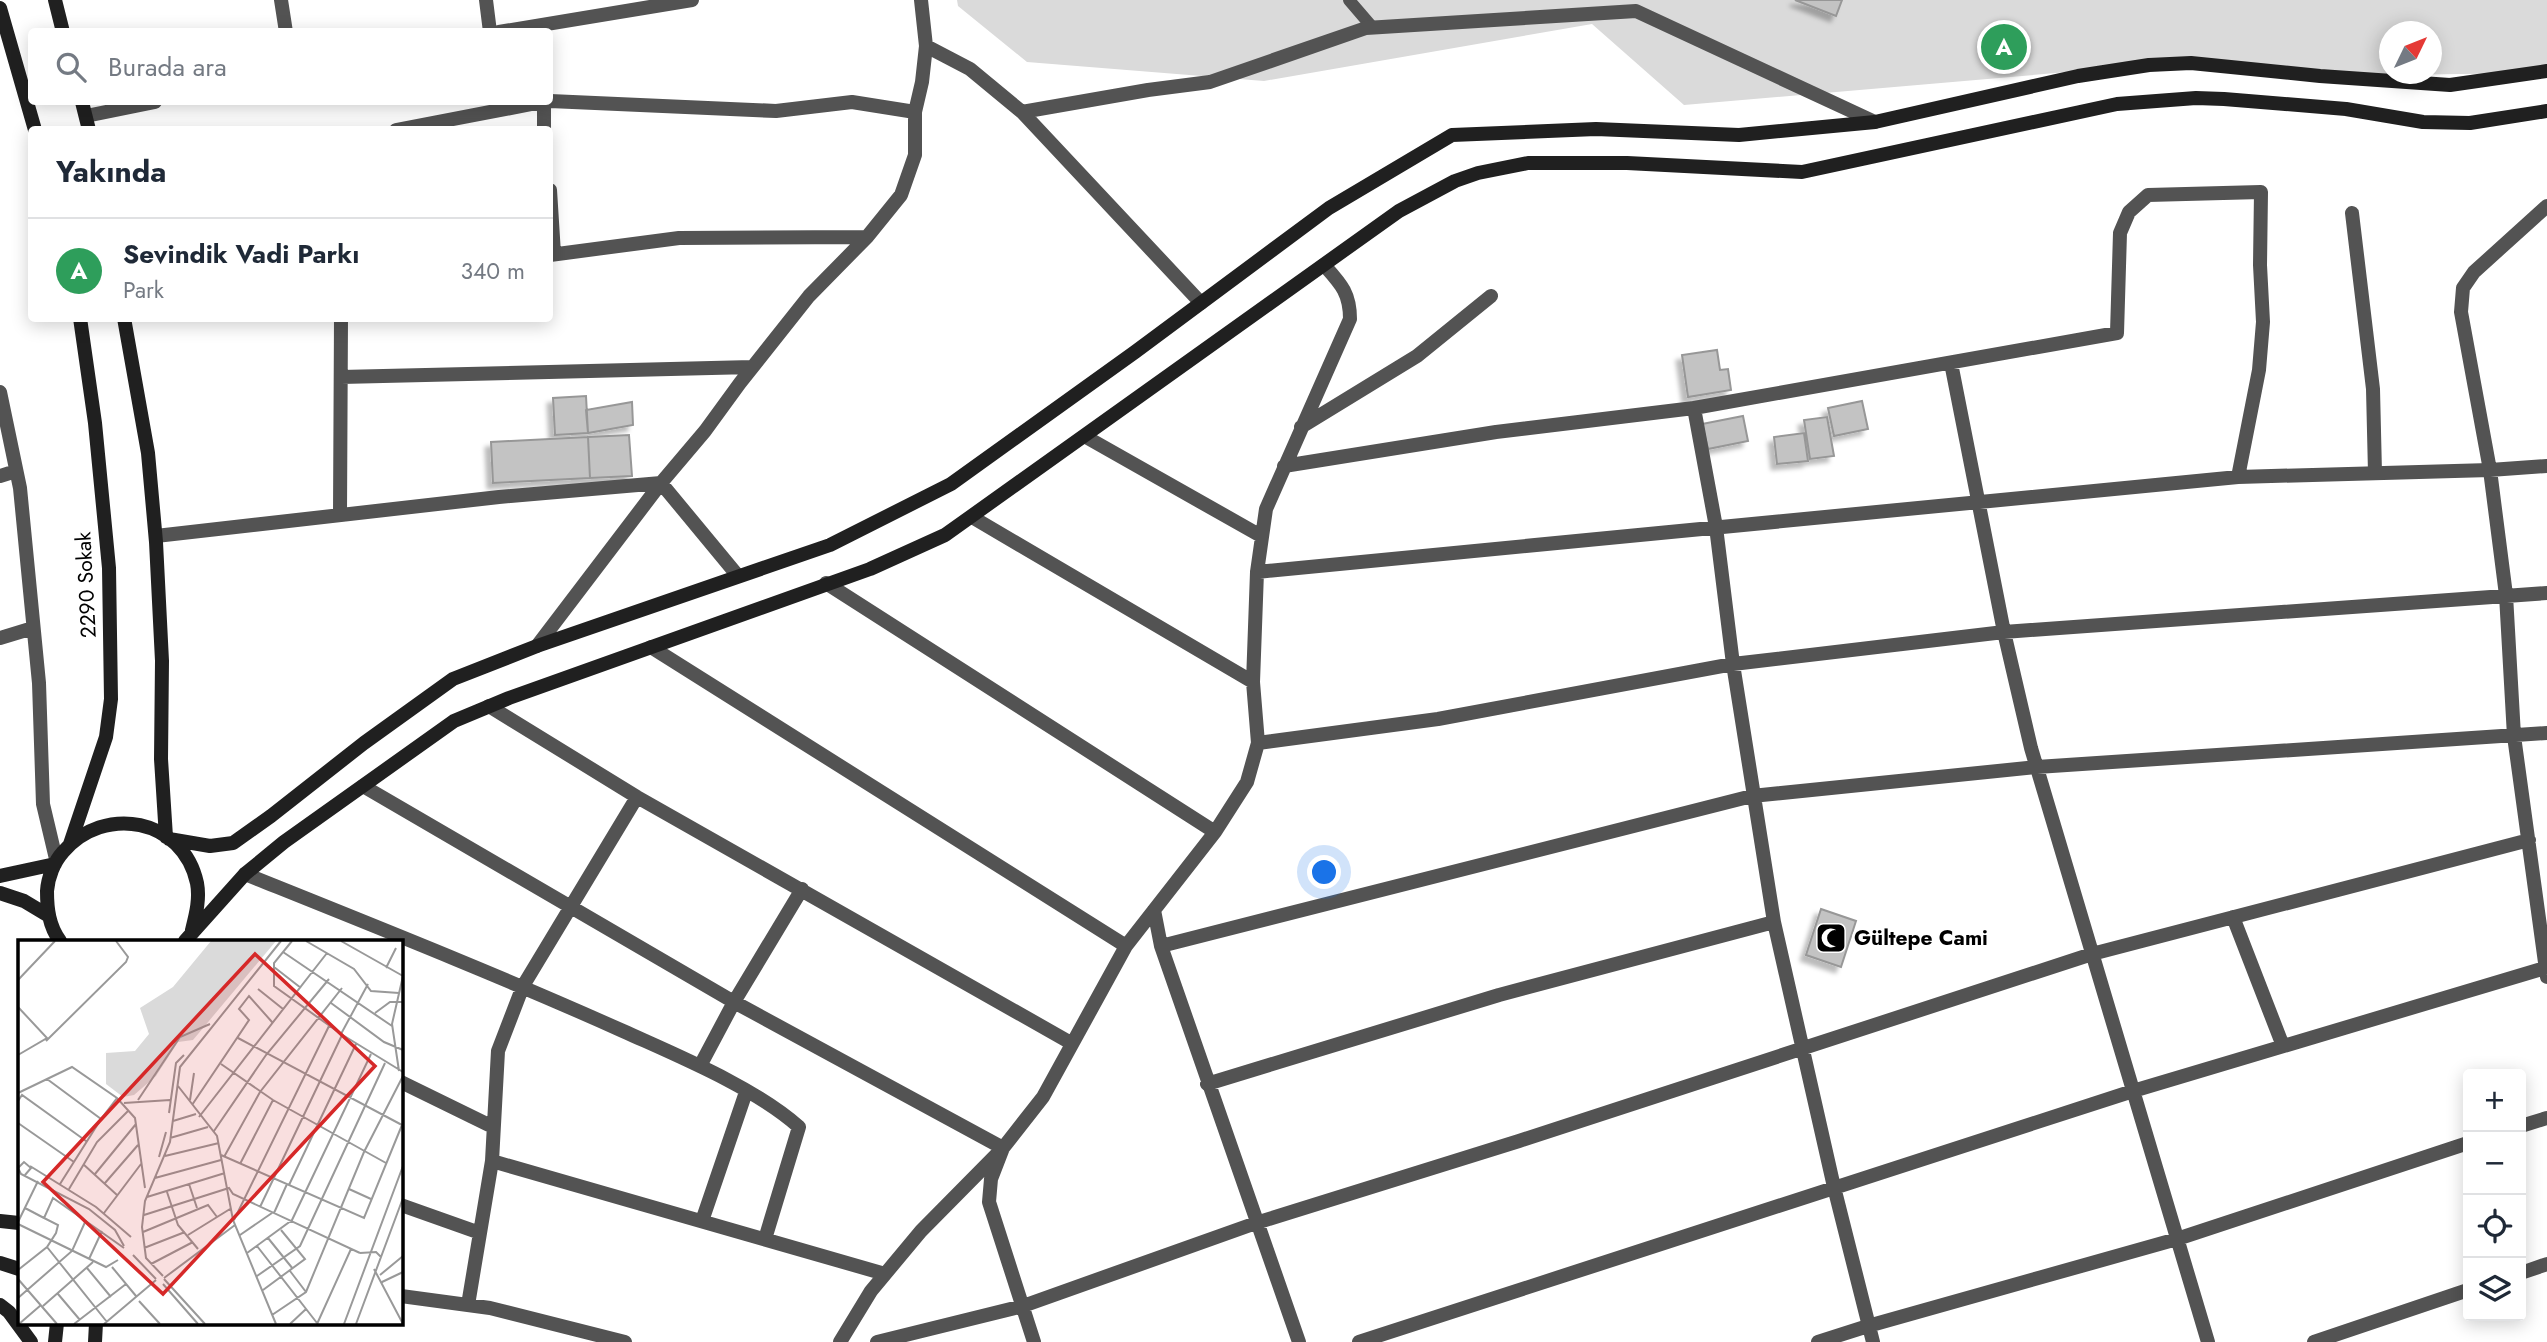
<!DOCTYPE html>
<html lang="tr">
<meta charset="utf-8">
<style>
body{margin:0;font-family:Jost,sans-serif;background:#f2f2f3;color:#1f2937}
.controls{position:absolute;right:21px;bottom:21px;display:grid;overflow:hidden;border-radius:7px;box-shadow:0 4px 18px #0003}
.controls button{width:63px;height:63px;display:grid;place-items:center;padding:0;border:0;border-bottom:2px solid #e0e1e3;background:#fff;color:#1f2937;font:35px sans-serif}
.compass{position:absolute;left:2379px;top:21px;width:63px;height:63px;border-radius:50%;background:#fff;box-shadow:0 4px 18px #0003;rotate:47deg}
.you{position:absolute;left:1325px;top:873px;width:24px;height:24px;margin:-18px;border:5px solid #fff;border-radius:50%;background:#1a73e8;box-shadow:0 0 0 10px #1a73e833}
.badge{display:grid;place-items:center;width:46px;height:46px;border-radius:50%;background:#0f766e;color:#fff;font-size:23px;font-weight:700}
.pin{position:absolute;translate:-50% -50%;border:4px solid #fff;box-shadow:0 2px 7px #0006}
.list{margin:0;padding:0;list-style:none}
h2{display:flex;justify-content:space-between;align-items:center;height:91px;margin:0;padding:0 28px;font-size:30px}
h2 small{font-size:23px;font-weight:400;color:#747a83}
.list li{display:grid;grid-template-columns:46px 1fr auto;gap:21px;align-items:center;box-sizing:border-box;height:105px;padding:0 28px;border-top:2px solid #e0e1e3}
.list b{display:block;font-size:26px;white-space:nowrap}
.list p{margin:0;font-size:23px;white-space:nowrap;color:#747a83}
.list em{font-size:23px;font-style:normal;color:#747a83}
.icon{flex:none;width:38px;height:38px;fill:none;stroke:currentColor;stroke-width:2;stroke-linecap:round;stroke-linejoin:round}
.map{position:relative;flex:none;width:2547px;height:1342px;overflow:hidden}
.search{position:absolute;background:#fff;box-shadow:0 4px 18px #0003;left:28px;top:28px;width:525px;height:77px;display:flex;align-items:center;gap:18px;box-sizing:border-box;padding:0 24px;border-radius:7px;color:#747a83;font-size:26px}
.panel{position:absolute;background:#fff;box-shadow:0 4px 18px #0003;left:28px;top:126px;width:525px;height:196px;border-radius:7px}
.map>svg:first-child{display:block}
</style>
<div class="map">
<svg width="2547" height="1342" viewBox="0 0 2547 1342">
<defs>
<filter id="shadow"><feDropShadow dx="-5.5" dy="5.5" stdDeviation="2" flood-color="#0004"/></filter>
</defs>
<rect width="100%" height="100%" fill="#fff"/>
<path fill="#dadada" fill-rule="evenodd" d="M957 0H2547V71L2533 73 2320 76 2149 65 1684 105 1592 24 1264 81 1027 62 958 6ZM2390 32H2432V74H2390Z"/>
<path fill="#c3c3c3" stroke="#979797" stroke-width="2" filter="url(#shadow)" d="M1795 0H1842L1836 16Z
M1717 350 1720 370 1728 369 1731 390 1688 397 1682 355Z
M586 396 588 433 555 435 553 398Z
M1862 401 1868 429 1834 436 1828 408Z
M632 402 633 425 588 433 586 410Z
M1743 416 1748 441 1708 449 1702 424Z
M1827 417 1834 456 1810 459 1804 420Z
M1804 433 1808 461 1777 464 1774 437Z
M629 435 632 476 590 478 588 437Z
M588 437 590 478 493 483 491 442Z
M1821 909 1856 921 1841 967 1806 955Z"/>
<g fill="none" stroke-linecap="round" stroke-linejoin="round">
<path stroke="#535353" stroke-width="12" d="M1349 0 1373 28"/>
<path stroke="#535353" stroke-width="14" d="M281 0 286 32
M486 0 490 32
M499 32 692 0
M926 46 970 69 1022 112 1201 303
M550 101 776 111 852 102 915 112
M544 102V130
M1022 112 1148 90 1210 82 1366 28 1636 11 1875 122
M86 116 155 102
M396 130 542 102
M550 190 554 254
M2352 213 2373 389 2375 473
M550 255 679 238 867 237
M1951 363 2004 632 2031 748 2208 1342
M341 377 752 367
M0 392 20 488 39 683 43 804 56 859
M1694 408 1716 527 1733 664 1774 922 1834 1187 1873 1342
M1301 427 1417 356 1491 296
M1086 437 1261 536
M1284 466 1496 432 1694 408 2117 333 2120 233 2129 212 2148 195 2261 192 2260 265 2263 322 2259 370 2238 477
M0 476 16 471
M661 483 738 576
M340 515 341 318
M972 517 1253 682
M156 536 499 497 661 483
M1257 572 2238 477 2490 470 2547 466
M826 583 1215 832
M0 638 33 628
M537 646 661 483 705 431 740 383 809 296 867 237 901 195 915 155V112L922 82 926 46 921 0
M651 647 1126 946
M489 706 637 797 1071 1043
M1258 743 1438 719 1733 664 2004 632 2547 593
M363 786 734 1002 1003 1148 991 1179 989 1202 1034 1342
M245 874C372 925 498 975 623 1031 678 1056 754 1087 799 1127L765 1239
M1154 910 1161 946 1299 1342
M2233 917 2283 1046
M1161 946 1752 796 2037 767 2547 733
M2547 977 2514 736 2506 595 2490 470 2461 312 2463 288 2474 272 2547 206
M700 1066 734 1002 802 889
M401 1082 493 1127
M1207 1084 1499 995 1774 922
M2521 1126 2547 1118
M492 1161 885 1274
M401 1205 480 1233
M702 1221 746 1092
M2521 1273 2547 1264
M401 1296 490 1308 625 1342
M468 1305 492 1161 498 1051 523 986 637 797
M840 1342 871 1291 921 1231 1003 1148 1043 1097 1126 946 1215 832 1247 782 1258 743 1253 682 1257 572 1266 509 1350 319C1350 293 1341 284 1324 265
M877 1342 1023 1306 1256 1223 1519 1141 2092 954 2529 840
M1359 1342 2133 1091 2545 968
M1818 1342 1868 1326 2177 1239 2468 1143
M2314 1342 2468 1290"/>
<path stroke="#202020" stroke-width="14" d="M55 0 63 32
M0 8 35 130
M82 102 89 130
M124 318 148 453 156 542 162 661 161 759 166 837
M169 839 210 846 233 843 271 816 364 743 453 679 537 646 830 545 951 484 1135 352 1329 208 1452 135 1596 129 1739 135 1875 122 2078 76 2149 65 2191 63 2320 76 2450 85 2547 71
M70 844 106 737 111 699 109 568 95 423 80 318
M0 876 55 864
M0 893 24 901 49 916
M60 941C49 926 47 909 47 891 48 877 54 862 63 852 104 804 183 818 197 883 200 899 196 914 192 930
M185 941 245 874 284 842 454 721 509 698 870 569 945 535 1399 211 1455 181 1478 173 1528 163H1627L1802 172 2117 104 2196 98 2224 99 2346 109 2423 122 2470 123 2547 111
M0 1221 19 1223
M0 1263 19 1269
M0 1305 9 1312 31 1342
M55 1342 57 1323
M95 1342 96 1323"/>
</g>
<defs>
<g id="mosque-square" transform="scale(1.575)"><rect x="-9" y="-9" width="18" height="18" rx="4" fill="#000" stroke="#fff"/><path d="M3.5-4.9A6 6 0 1 0 3.5 4.9A5 5 0 1 1 3.5-4.9Z" fill="#fff"/></g>
</defs>
<g fill-rule="evenodd">
<use href="#mosque-square" x="1831" y="938"/>
</g>
<g text-anchor="middle" stroke-width="5" stroke-linejoin="round" paint-order="stroke">
<g font-size="21" fill="#000" stroke="#fff">
<text transform="translate(86 585) rotate(-93)" y="7">2290 Sokak</text>
</g>
<g font-size="21" font-weight="bold" fill="#000" stroke="#fff" text-anchor="start">
<text x="1854" y="945">Gültepe Cami</text>
</g>
</g>
<g transform="translate(18 940)">
<rect width="385" height="385" fill="#fff"/>
<path d="M193 1H258L175 100 160 102 138 136 116 155 105 157 88 144V113L117 111 131 94 122 68 155 47Z" fill="#dadada"/>
<path fill="none" stroke="#999" stroke-width="2" d="M274 1 256 23V46L323 94 385 132M288 1 336 29 353 51 381 53M323 1 385 36M265 12 374 86M256 27 283 48M368 28 378 8M0 40 37 1M240 49 265 69M313 63 366 102 385 110M0 67 29 98 0 115M357 73 372 62H385M323 94 350 44M220 98 384 185M28 101 108 22 110 17 98 1M203 124 255 160 368 223M381 131 374 84 385 36M29 139 83 179 42 244M160 146 199 196 215 280 258 384M0 153 54 127 99 158 117 178 127 248M120 160 162 97 192 84M172 160 176 133M0 161 4 155 68 201M106 163 152 160M174 165 231 80 221 69 231 56 254 82M151 173 158 123 166 115M181 177 309 13M83 179 99 158M155 181 178 174M0 183 56 222M196 191 248 115 311 39M152 198 190 187M203 215 346 278 384 185M147 216 201 203M141 217 148 192M206 217 242 152 324 48M65 224 99 255M222 224 255 160M12 226 78 267 113 297M77 234 118 184M7 235 13 228 6 222 0 228 3 234 71 269 97 290 106 306M137 238 203 220M87 243 120 205M171 244 179 268M271 245 338 104M51 249 79 202 111 170M331 249 353 259M149 252 160 285 180 309M129 257 207 233M242 267 324 95M7 268 26 278M86 273 123 224M256 273 269 244M126 275 211 248 215 254 342 313M216 280 311 86M0 282 20 241M0 284 88 327 100 320M125 292 190 265 199 277M170 295 212 269M222 295 254 273M250 298 275 329M239 306 299 383M29 307 89 382M126 308 167 292M229 313 274 280 353 114M342 313 358 312 363 317M115 315 138 339M71 319 84 291M133 324 175 302M94 327 118 356M69 328 93 357M356 329 385 384M0 330 29 307 38 293 40 285 26 278 35 258 106 308M272 331 288 352M362 335 385 316M145 336 128 318 124 287 127 261 152 202 162 127 263 1M239 336 282 306 367 123M146 338 217 285M0 339 39 384M146 339 187 384M364 342 385 332M145 344 180 384M245 350 287 319 263 290M40 354 62 380M0 358 54 311 68 280M121 361 142 384M25 366 75 322M254 375 288 352 346 212 385 136M1 384 23 365M56 384 108 344M86 384 138 340M272 384 288 369M299 384 333 309M326 384 385 226M338 384 385 258"/>
<path fill="#d62828" fill-opacity="0.15" stroke="#d62828" stroke-width="3.5" d="M237 14 357 126 145 354 25 242Z"/>
<rect width="385" height="385" fill="none" stroke="#000" stroke-width="3.5"/>
</g>
</svg>
<div class="controls">
<button>+</button>
<button>−</button>
<button><svg class="icon" aria-label="locate" viewBox="0 0 24 24"><circle cx="12" cy="12" r="6"/><path d="M12 2v4M12 18v4M2 12h4M18 12h4"/></svg></button>
<button><svg class="icon" aria-label="layers" viewBox="0 0 24 24"><path d="M12 4l9 5-9 5-9-5zM3 14l9 5 9-5"/></svg></button>
</div>
<svg class="compass" viewBox="-18 -18 36 36"><path d="M0-13l5 13h-10z" fill="#e53935"/><path d="M0 13l5-13h-10z" fill="#747a83"/></svg>
<div class="you"></div>
<div class="pin badge" style="left:2004px;top:47px;background:#2e9e5b">A</div>
<div class="search"><svg class="icon" aria-label="search" viewBox="0 0 24 24"><circle cx="10" cy="10" r="6"/><path d="M15 15l6 6"/></svg>Burada ara</div>
<section class="panel">
<h2>Yakında<small></small></h2>
<ul class="list">
<li><span class="badge" style="background:#2e9e5b">A</span><div><b>Sevindik Vadi Parkı</b><p>Park</p></div><em>340 m</em></li>
</ul>
</section>
</div>
